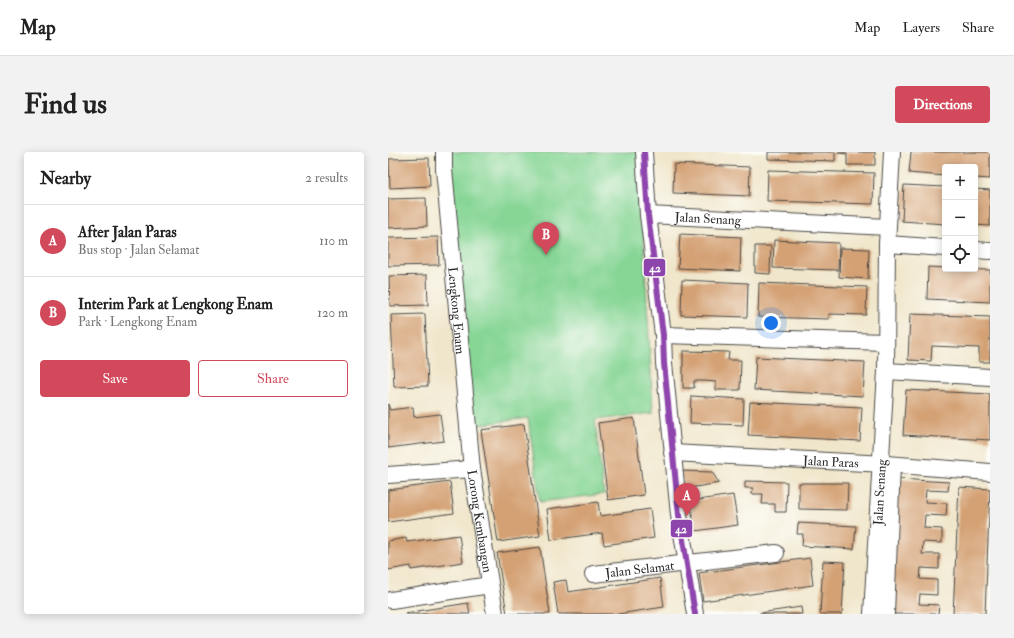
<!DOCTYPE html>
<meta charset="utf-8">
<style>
body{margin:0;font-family:"IM FELL Double Pica",serif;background:#f2f2f2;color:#222}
.controls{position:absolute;right:12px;top:12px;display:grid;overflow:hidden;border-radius:4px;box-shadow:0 2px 10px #0003}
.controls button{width:36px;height:36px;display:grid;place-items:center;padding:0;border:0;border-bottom:1px solid #e0e0e0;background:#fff;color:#222;font:20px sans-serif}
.you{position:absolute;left:383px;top:171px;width:14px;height:14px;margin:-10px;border:3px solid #fff;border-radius:50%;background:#1a73e8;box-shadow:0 0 0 6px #1a73e833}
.badge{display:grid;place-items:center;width:26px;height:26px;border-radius:50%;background:#d1495b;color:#fff;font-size:13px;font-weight:700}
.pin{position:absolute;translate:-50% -33px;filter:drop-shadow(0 1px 2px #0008)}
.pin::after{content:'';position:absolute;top:21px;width:14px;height:12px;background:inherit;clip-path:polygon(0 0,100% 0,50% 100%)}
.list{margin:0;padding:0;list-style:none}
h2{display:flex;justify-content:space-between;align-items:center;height:52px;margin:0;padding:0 16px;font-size:17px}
h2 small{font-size:13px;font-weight:400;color:#767676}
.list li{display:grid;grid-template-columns:26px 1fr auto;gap:12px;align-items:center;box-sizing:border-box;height:72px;padding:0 16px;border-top:1px solid #e0e0e0}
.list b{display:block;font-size:15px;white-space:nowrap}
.list p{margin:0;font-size:13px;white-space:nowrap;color:#767676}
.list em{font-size:13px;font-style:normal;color:#767676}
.actions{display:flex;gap:8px;padding:12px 16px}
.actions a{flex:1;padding:9px 0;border:1px solid #d1495b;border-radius:4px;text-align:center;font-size:14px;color:#d1495b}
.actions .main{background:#d1495b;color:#fff}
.icon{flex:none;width:22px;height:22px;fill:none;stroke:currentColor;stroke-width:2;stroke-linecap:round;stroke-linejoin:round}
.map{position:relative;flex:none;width:602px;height:462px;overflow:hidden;border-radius:4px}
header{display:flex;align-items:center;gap:24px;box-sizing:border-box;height:56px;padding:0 20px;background:#fff;border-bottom:1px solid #e0e0e0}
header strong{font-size:19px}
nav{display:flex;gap:22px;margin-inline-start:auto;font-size:14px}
.intro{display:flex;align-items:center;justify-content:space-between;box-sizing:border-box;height:96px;padding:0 24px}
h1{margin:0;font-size:28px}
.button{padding:10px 18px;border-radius:4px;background:#d1495b;color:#fff;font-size:14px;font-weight:700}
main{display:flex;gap:24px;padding:0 24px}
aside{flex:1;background:#fff;border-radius:4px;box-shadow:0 2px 10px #0003}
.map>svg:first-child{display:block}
</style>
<header>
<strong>Map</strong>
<nav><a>Map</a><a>Layers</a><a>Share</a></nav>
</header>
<div class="intro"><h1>Find us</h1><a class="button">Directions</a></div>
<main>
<aside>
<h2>Nearby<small>2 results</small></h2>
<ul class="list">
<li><span class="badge">A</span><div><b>After Jalan Paras</b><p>Bus stop · Jalan Selamat</p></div><em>110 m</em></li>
<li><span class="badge">B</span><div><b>Interim Park at Lengkong Enam</b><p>Park · Lengkong Enam</p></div><em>120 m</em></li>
</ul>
<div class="actions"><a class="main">Save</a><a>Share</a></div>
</aside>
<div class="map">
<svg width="602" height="462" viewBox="0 0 602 462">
<rect width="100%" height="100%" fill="#fdfcf7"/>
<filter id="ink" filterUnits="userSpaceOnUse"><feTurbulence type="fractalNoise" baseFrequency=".025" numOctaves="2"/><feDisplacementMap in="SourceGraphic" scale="8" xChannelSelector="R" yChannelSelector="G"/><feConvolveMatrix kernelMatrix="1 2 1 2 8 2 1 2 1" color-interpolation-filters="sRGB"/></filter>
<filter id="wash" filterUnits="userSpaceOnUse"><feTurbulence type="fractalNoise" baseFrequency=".012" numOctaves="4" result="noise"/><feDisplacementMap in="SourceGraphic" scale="16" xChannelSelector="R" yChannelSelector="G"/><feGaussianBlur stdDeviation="0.9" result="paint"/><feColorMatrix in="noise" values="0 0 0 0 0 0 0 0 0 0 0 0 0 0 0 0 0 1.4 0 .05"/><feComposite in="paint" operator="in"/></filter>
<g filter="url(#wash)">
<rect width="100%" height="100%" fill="#f0e6cb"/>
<path fill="#87d696" stroke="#598060" d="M60 0H251L265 261 207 268 216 342 152 350 140 266 81 274Z"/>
<g id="blocks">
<path fill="#d4a174" d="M380 0H447V9L380 7Z
M450 0H487V13H459V2L450 1Z
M523 0H602V27L587 26V15H557V24L521 21Z
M41 6 42 34 2 36 1 7Z
M286 12 362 15 361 44 285 41Z
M380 18 486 21 485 52 379 49Z
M516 33 557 35V72L514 69Z
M587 37 602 38V74L587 73Z
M38 46 39 74 0 76V47Z
M292 82 353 85 352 119 290 116Z
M50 85 51 113 0 114V86Z
M386 88 451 91 450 118 385 116Z
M367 94H383L382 122 367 121Z
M452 96 481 97 480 127 451 125Z
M540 115 557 116V117L602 118V150L539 147Z
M39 123 40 153 2 154 1 124Z
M294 128 360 131 359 165 293 163Z
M371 131 479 135 478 163 441 162V167L370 165Z
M37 162 40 234 6 235 3 163Z
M522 162 602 165V210H591V196L544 194 543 209 520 208Z
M295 199 341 200 340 208H353L352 238H328V230L317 229H306V236H295Z
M368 205 477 210 475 244 366 238Z
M518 238 602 242V288L515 283Z
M303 244 356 247 355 273 302 271Z
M362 250 474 255 472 289 360 283Z
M0 252 2 258 25 255 26 265 52 262 56 289 0 296Z
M246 266 256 343 220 348 210 271Z
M136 272 152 384 110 390 93 278Z
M293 319 324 320 331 331 296 337Z
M509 327 561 330 560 339 538 338 537 350 559 351 558 364 537 363 536 376 554 377V391L535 390 534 402H551V417L533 416 532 427 549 428V443L532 442 531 452 551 453 550 462H502Z
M357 329 399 330 398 360H387V352H374L375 342H364L365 336H357Z
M62 330 66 361 0 370V338Z
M411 331H460L459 358 411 357Z
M571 335 602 337 597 462H565Z
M345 343 350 373 307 379 302 349Z
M210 350 212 364 262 357 266 386 216 393 214 381 163 388 159 357Z
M410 371 468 374 466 397 414 394 415 382H409Z
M71 383 75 410 23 418V414L0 418V389L18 386 19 390Z
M152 395 162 462H119L109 401Z
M422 406 425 433 315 449 311 421Z
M435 409 457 410 454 462H432Z
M272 426 276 455 230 462H170L165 430 178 428 180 440Z
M80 451 82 462H17V461Z
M413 455 414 462H372V461Z"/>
</g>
</g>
<g filter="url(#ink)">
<use href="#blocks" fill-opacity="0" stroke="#494743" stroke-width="1"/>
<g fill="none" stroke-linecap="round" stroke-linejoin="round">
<g stroke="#494743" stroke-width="18">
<g id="minor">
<path id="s1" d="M56 0V17L84 317 107 462"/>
<path d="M256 0 260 63 275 183 276 211 291 363 307 462"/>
<path id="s2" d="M260 63 500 75"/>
<path d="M499 92 557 96"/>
<path d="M587 98 602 99"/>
<path d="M275 183 497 190"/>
<path d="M498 219 602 225"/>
<path id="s3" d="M284 301 498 312 602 320"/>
<path d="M0 323 84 317"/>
<path id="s4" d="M205 422 388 401"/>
<path d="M3 448 102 433"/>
<path id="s5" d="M484 462 498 219 499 92 504 0"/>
<path d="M498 462 504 313"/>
</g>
</g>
<use href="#minor" stroke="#fff" stroke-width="16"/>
<g stroke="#fdfcf7" stroke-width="9">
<path id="bus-1" d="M256 0 260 63 275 183 276 211 291 363 307 462"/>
</g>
<use href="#bus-1" stroke="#8e44ad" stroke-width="6"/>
</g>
</g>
<g text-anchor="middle" stroke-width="4" stroke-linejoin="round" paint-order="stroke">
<g font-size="13" fill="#2b2b2b" stroke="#fdfcf7">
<text dy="5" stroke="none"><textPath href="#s2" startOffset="60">Jalan Senang</textPath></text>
<text dy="5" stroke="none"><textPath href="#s1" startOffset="159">Lengkong Enam</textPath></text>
<text dy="5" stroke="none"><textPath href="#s3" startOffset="159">Jalan Paras</textPath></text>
<text dy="5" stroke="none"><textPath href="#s5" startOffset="122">Jalan Senang</textPath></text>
<text dy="5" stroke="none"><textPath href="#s1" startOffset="371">Lorong Kembangan</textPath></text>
<text dy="5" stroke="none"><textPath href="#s4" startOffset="47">Jalan Selamat</textPath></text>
</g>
</g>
<g stroke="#fdfcf7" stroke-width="1.5">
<rect x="255" y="106" width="23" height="19" rx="4" fill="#8e44ad"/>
<rect x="282" y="367" width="23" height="19" rx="4" fill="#8e44ad"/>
</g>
<g font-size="11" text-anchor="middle" font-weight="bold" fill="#fff">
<text x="267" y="120">42</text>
<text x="293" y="381">42</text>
</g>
</svg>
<div class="controls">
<button>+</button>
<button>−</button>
<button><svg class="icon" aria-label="locate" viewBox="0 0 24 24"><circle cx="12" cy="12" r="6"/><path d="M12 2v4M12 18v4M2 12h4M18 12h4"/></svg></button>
</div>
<div class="you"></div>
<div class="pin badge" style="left:299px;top:364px">A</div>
<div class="pin badge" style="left:158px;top:103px">B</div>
</div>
</main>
